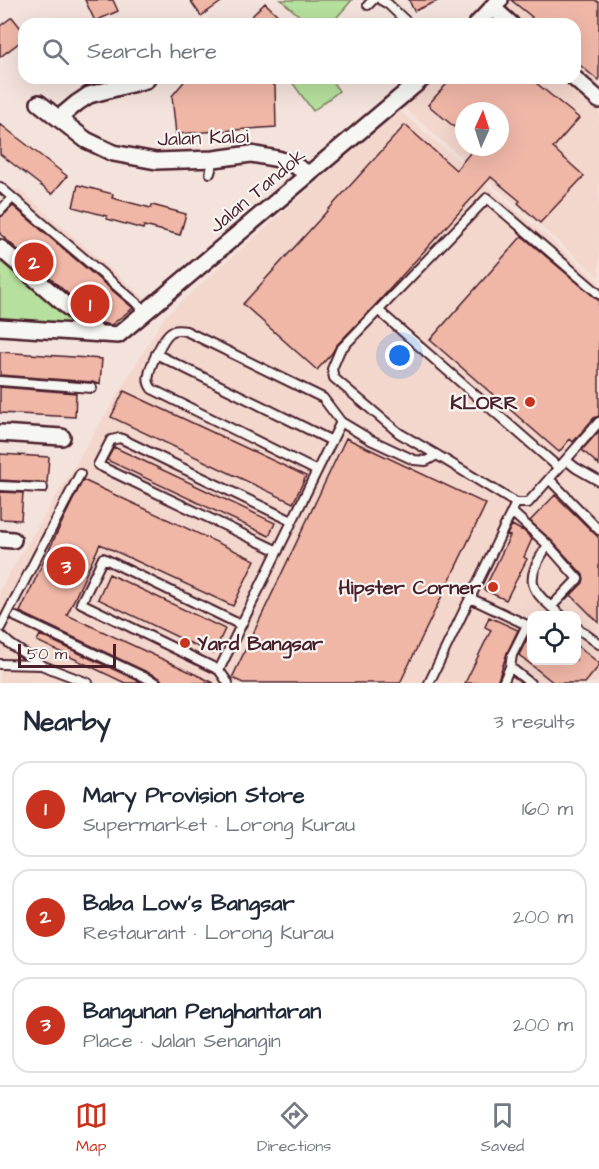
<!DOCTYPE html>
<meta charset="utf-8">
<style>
body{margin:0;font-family:"Architects Daughter",sans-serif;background:#f2f2f3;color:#1f2937}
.controls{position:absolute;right:18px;bottom:18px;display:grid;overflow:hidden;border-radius:12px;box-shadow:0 6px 24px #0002}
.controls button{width:54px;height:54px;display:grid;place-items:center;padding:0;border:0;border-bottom:2px solid #e0e1e3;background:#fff;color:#1f2937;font:30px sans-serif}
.compass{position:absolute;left:455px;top:102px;width:54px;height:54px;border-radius:50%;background:#fff;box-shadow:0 6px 24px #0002;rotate:3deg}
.scale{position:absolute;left:18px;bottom:15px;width:98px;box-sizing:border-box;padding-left:6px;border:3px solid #4a1f2b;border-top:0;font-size:16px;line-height:21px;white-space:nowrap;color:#4a1f2b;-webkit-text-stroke:4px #f6f6f2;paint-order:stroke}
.you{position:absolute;left:400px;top:356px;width:21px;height:21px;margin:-15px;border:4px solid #fff;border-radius:50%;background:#1a73e8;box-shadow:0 0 0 9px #1a73e833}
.badge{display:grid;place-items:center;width:39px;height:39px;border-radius:50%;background:#c8321e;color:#fff;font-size:20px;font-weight:700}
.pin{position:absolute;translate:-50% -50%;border:3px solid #fff;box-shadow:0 2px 6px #0006}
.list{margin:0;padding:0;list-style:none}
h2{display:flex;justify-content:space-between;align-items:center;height:78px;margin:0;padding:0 24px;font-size:26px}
h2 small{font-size:20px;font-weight:400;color:#747a83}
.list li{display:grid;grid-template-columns:39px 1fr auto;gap:18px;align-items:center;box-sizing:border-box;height:96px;margin:0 12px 12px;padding:0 12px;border:2px solid #e0e1e3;border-radius:18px}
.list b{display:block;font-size:22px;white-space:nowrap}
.list p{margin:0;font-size:20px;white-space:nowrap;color:#747a83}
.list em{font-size:20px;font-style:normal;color:#747a83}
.icon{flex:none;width:33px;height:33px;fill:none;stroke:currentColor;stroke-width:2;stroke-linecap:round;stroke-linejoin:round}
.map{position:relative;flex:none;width:599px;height:683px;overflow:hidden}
.search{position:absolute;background:#fff;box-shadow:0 6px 24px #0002;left:18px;right:18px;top:18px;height:66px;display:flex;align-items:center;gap:15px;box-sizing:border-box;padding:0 21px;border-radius:18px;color:#747a83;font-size:22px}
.sheet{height:402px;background:#fff}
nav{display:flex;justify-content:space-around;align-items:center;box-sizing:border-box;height:84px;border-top:2px solid #e0e1e3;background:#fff;font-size:16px;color:#747a83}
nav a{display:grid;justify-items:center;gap:3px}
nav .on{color:#c8321e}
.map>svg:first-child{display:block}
</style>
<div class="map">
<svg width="599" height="683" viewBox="0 0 599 683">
<rect width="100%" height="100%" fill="#f4e3dc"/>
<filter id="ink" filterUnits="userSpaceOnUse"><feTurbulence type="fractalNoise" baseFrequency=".0167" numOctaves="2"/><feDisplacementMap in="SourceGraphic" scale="12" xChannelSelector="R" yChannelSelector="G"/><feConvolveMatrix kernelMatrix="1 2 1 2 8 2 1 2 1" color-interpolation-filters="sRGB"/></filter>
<g filter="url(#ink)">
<path fill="#f3d6cc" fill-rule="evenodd" d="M504 0H599V277L403 107 435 78H575V24H483ZM464 111H500V147H464Z
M399 110 599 281V679L595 683H0V589L165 316ZM532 616H576V660H532Z
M18 188 148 301 117 328H99L0 240V209Z"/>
<path fill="#b6e09d" stroke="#808064" stroke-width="1.5" d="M281 0H352L331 24H309Z
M289 78H330L339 91 313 111Z
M0 261 75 325 0 320Z"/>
<path fill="#f0b7a7" stroke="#4a1f2b" stroke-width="1.5" d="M85 0H113L118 11 95 21Z
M190 0H224L201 16Z
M409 0H440L414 11Z
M511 0H595L599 3V81L575 61V24H525L532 17Z
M265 3 287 24H244Z
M12 17 24 32V39L0 57V26Z
M187 78H263L275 86 276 127 176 134 172 96Z
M452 78H530L579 118 553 148 584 176 540 223 518 203 520 201 491 177 379 301 336 346 332 353 317 370 243 304 405 125 456 170 475 147H500V111H464V135L428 105Z
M0 124 67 176 52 194 0 154Z
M78 185 113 194 112 198 151 208 152 205 186 214 180 235 144 226 143 229 107 219V216L73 207Z
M13 206 133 308 111 325 101 323 0 234V217L4 215Z
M522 236 599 301V416L594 418 573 442 570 439 559 452 430 340Z
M0 352 102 359 100 384 92 382 0 375Z
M0 387 76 393 75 417 0 413Z
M124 391 306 476 293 503 111 417Z
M599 431V465L582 450Z
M346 438 486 504 400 683H243L232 678Z
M114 447 275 523 269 536 107 460Z
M0 454 49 457 47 483 0 480Z
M83 480 255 560 233 606 100 544 67 615 214 683H163L160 678 20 612 64 518Z
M0 492 23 493 21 520 0 519Z
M555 495 599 538V623L571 595 583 583 584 578 583 575 552 541 530 521Z
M512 525 521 530 522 529 532 539 524 557 527 559 506 600 484 590 510 536 507 535Z
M109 574 225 629 213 654 98 599Z
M489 617 518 630 507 653 497 683H465L491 630 485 627Z
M40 635 143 683H125L37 641Z
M529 635 531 636V660H576V645L599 663V666L585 683H554L519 655Z"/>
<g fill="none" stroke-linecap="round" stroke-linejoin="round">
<g stroke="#4a1f2b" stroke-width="12">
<path id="service" d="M381 0 388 4 409 24
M368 5 373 0
M210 173 214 159
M0 187 146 311
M0 211 12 198
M599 294 487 198 340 350 332 369 334 378 399 433 437 455 516 503H528L599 422
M379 311 559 468
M156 354 332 441
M0 381 92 388
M566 460 576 468 599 481
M317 471 152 389C149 385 147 381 149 375 150 366 163 337 171 332 175 329 181 330 186 331L323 398 341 422 371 440 414 460 426 461 437 455
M549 479 599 530
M0 486 43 488
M512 512 548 545 578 579 551 607
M548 545C523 582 529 589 562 616
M278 551 98 465 111 440 120 438 292 521
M470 598 527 625H532
M16 617 157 683
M576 627 599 644
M0 628 80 474
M0 635 10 644 40 664
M0 664 41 665 88 683
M510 667 530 683
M219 670 341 422
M228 683 219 670 81 603 103 558 241 625
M429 683 516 503
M503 683 510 667 512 655 527 625"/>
</g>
<g stroke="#4a1f2b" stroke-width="20">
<path id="minor" d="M492 7 511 24
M477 24 500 0
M574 78 599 100
M39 103 86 140 113 153 156 161 214 159 251 154 278 159 292 164 309 174
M59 118 77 103 89 95 146 80 148 78
M0 248 99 334
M0 327 118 335 423 78
M0 433 62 437
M0 539 13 540"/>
</g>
<use href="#service" stroke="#f6f6f2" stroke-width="8"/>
<use href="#minor" stroke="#f6f6f2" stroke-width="15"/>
</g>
</g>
<g fill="#c8321e" stroke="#f6f6f2" stroke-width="2">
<circle cx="530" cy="402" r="6"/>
<circle cx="493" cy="587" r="6"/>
<circle cx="185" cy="643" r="6"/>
</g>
<g text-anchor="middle" stroke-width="4.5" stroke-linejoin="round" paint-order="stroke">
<g font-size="20" fill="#4a1f2b" stroke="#f6f6f2">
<text transform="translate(203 137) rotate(-2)" y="7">Jalan Kaloi</text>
<text transform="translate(257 190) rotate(-40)" y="7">Jalan Tandok</text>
</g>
<g font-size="20" font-weight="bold" fill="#4a1f2b" stroke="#f6f6f2" text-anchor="end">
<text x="518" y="409">KLORR</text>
<text x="481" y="594">Hipster Corner</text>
<text x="197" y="650" text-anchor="start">Yard Bangsar</text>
</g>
</g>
</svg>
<div class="controls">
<button><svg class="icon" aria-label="locate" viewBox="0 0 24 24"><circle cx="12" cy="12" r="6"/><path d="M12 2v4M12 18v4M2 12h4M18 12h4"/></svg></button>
</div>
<svg class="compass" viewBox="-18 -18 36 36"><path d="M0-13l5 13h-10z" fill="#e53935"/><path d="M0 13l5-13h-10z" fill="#747a83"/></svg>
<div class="scale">50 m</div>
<div class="you"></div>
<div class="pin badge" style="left:90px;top:304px">1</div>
<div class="pin badge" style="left:34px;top:262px">2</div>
<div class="pin badge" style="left:66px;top:566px">3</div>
<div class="search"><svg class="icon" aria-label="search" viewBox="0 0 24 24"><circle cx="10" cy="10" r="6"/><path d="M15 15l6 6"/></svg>Search here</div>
</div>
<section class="sheet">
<h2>Nearby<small>3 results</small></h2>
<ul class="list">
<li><span class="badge">1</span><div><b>Mary Provision Store</b><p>Supermarket · Lorong Kurau</p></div><em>160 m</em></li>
<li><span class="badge">2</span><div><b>Baba Low's Bangsar</b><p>Restaurant · Lorong Kurau</p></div><em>200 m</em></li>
<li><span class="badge">3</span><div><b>Bangunan Penghantaran</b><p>Place · Jalan Senangin</p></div><em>200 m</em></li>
</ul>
</section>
<nav>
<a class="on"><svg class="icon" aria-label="map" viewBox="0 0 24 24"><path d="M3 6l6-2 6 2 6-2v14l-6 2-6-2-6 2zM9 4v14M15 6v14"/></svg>Map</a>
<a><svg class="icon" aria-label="directions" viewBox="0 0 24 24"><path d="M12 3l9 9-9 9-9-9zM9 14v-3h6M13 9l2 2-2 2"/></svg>Directions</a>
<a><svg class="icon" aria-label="saved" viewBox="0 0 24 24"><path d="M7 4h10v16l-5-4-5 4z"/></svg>Saved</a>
</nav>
